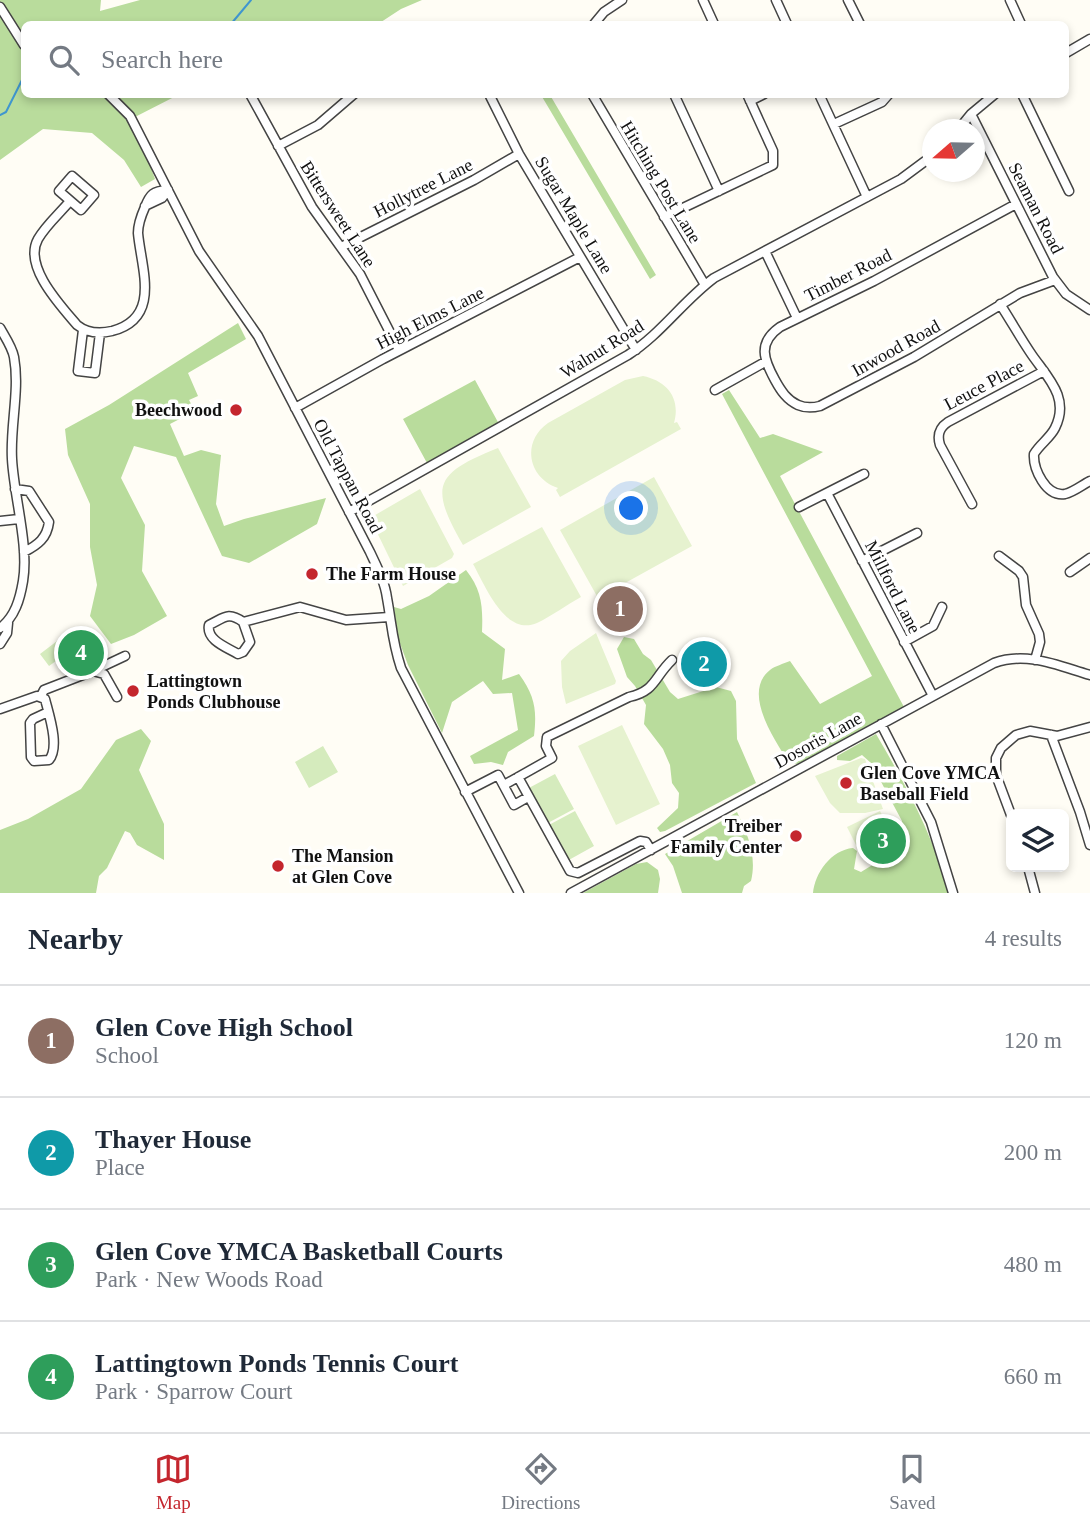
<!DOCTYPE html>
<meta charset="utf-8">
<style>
body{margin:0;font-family:Georgia,serif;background:#f6f6f7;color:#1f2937}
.controls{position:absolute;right:21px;bottom:21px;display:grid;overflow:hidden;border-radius:10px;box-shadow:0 4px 10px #0003}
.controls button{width:63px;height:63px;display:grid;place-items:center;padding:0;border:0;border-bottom:2px solid #e0e1e3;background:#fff;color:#1f2937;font:35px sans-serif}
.compass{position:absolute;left:922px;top:119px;width:63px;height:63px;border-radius:50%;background:#fff;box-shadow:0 4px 10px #0003;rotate:250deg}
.you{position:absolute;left:632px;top:509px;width:24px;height:24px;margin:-18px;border:5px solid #fff;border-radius:50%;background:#1a73e8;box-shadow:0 0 0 10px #1a73e833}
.badge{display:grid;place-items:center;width:46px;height:46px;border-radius:50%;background:#c4262e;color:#fff;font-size:23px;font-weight:700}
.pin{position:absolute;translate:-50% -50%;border:4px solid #fff;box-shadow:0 2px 7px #0006}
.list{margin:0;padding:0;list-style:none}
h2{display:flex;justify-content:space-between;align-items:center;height:91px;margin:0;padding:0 28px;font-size:30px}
h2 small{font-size:23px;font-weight:400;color:#747a83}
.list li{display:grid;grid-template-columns:46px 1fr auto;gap:21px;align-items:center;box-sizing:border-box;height:112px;padding:0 28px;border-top:2px solid #e0e1e3}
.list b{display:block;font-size:26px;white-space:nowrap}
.list p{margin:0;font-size:23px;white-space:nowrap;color:#747a83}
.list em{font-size:23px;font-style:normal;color:#747a83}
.icon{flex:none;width:38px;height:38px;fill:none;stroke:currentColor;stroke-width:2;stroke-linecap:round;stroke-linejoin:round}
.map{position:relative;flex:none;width:1090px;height:893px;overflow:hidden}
.search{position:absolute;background:#fff;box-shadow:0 4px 10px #0003;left:21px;right:21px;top:21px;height:77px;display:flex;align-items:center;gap:18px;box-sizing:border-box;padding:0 24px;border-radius:10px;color:#747a83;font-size:26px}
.sheet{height:539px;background:#fff}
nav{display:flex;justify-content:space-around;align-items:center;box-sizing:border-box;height:98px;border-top:2px solid #e0e1e3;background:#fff;font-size:19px;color:#747a83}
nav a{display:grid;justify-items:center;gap:4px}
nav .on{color:#c4262e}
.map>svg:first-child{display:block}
</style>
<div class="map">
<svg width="1090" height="893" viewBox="0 0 1090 893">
<rect width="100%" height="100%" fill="#fffdf5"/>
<path fill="#d5ebbd" d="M65 635 74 647 89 636 99 649 73 669 63 656 49 666 40 654Z
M323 746 338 772 309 788 295 762Z
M555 774 574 809 546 824 527 789Z
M575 811 594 846 567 861 547 826Z"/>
<path fill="#b9dc9c" d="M0 0H101L100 11 140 0H422L401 9 378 24H24V94L178 95 133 118 155 179 141 187 124 160 92 133 43 129 0 160Z
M541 95H550L656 275 650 279Z
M238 323 246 339 188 373 198 396 189 400 195 411 170 424 184 456 201 450 221 455 216 504 224 526 244 519 326 498 317 524 249 563 222 556 176 457 134 446 121 478 145 525 142 571 167 616 134 635 111 644 90 616 97 585 90 547V504L68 455 65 429 109 405Z
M475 380 499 424 427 463 403 419Z
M729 390 760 438 773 434 823 452 780 476 904 707 799 764 789 763C776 741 741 693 770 670 775 666 783 664 790 661L820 704 872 676 722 394Z
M466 570C482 590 483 607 482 632L505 649 502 680 519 674C535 696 537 710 534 736L508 752 503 765 491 762 474 764 470 756 518 730 512 693 493 694 483 681 452 702 442 733 408 665 398 638 394 607 401 609 429 596Z
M624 637 634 639 643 654 651 660 670 692 678 699 716 687 731 691 736 701 737 739 756 783 665 831 660 832 657 828 678 808 679 793 672 783 670 765 663 749 644 724 646 705 635 686 627 677 617 649Z
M141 729 151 741 139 770 164 824V860L137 845 130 833 125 831 107 868 99 876 96 893H0V830L28 819 81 789 116 740Z
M876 734C906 785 933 835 949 893H813C815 873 831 850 853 848L857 851 854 869 861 872 897 850 902 821 871 763 862 755 850 761 837 760V756Z
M737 812C748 835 757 856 751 881L744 886 742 893H682L673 866 665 854Z
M647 862 658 870 660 879 658 893H583L636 864Z"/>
<path fill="#e6f2cf" d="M643 376C667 381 681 398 674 423L677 422 681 429 560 497 556 490 558 488C528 478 521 442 548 423L625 380Z
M498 448 531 507 463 545C428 485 436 473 498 448Z
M654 477 692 546 598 598 560 530Z
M420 489 454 554 452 558 403 586 370 518Z
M542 527 581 597C566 605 552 616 537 623 505 637 485 585 473 564Z
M596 633 616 681 615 684 566 704 562 687 561 661 570 651Z
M622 725 660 804 616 825 578 746Z
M861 758 865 759 883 809 865 813H840L830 803 815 776Z
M880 811 889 829 856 845 847 827Z"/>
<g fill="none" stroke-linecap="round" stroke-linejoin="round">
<path stroke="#3f96cf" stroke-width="2" d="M231 24 251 0
M0 115 6 112 24 76"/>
<g stroke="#444" stroke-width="11">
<path id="minor" d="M703 0 714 24
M776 0 787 24
M848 0 860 24
M1010 0 1021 24
M0 7 24 45
M594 24 604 12 622 0
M1066 53 1090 39
M108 94 130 116 199 251 258 336 370 552C377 567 385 582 387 598 392 625 392 641 401 668L519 893
M250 94 312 207 360 274 399 350
M489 94 519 154 636 350
M592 94 705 285
M674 94 719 191
M819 94 867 197
M995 94 971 114 1053 277 1066 294 1090 310
M1022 94 1069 191
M750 101 764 94
M834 124 882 102 889 94
M958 130 971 114
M278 146 318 125 354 94
M72 176 94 195 81 210 59 191Z
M70 201C60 213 46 225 38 239 23 266 60 305 77 325 87 333 99 334 112 331 162 318 141 268 138 233 138 224 141 216 145 207 150 194 153 191 168 190
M1016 204 874 281 780 327C757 343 764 360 775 380 781 391 787 400 798 405 805 408 812 408 820 406L914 357 1020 293 1055 280
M145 206 162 198 168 190
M664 217 773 165V151L747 94
M341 247 474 180 519 154
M765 251 797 318
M1000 304C1011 321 1021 339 1032 355 1048 378 1070 398 1055 428 1050 438 1040 444 1034 454 1033 469 1046 497 1065 494 1074 492 1082 485 1090 481
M0 328C5 337 12 347 14 357 20 390 10 426 12 459 14 497 29 545 23 581 20 599 15 617 0 628
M83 330 78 371 95 373 100 333
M715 390 765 362
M295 408 383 359 580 257
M15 489 29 491 49 522C47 538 38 545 24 552
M827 493 933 696
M972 504 940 445C937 435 939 428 948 422L1044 371
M799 507 864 474
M349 512 628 355C661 334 683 301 714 278L901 179 932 156
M0 521 19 519
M999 556 1019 571 1023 577 1026 605 1039 634 1040 642 1035 660
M862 561 917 533
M1070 572 1090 558
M243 622 250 642 243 652 238 654C226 647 206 640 209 625 224 618 228 611 243 622L300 607 346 620 389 617
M904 642 933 626 942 607
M0 644 7 633 8 623
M93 671 125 656
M41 696 44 690 93 671 104 674 117 697
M0 709 37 696 45 699C49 715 60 747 49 760L34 761 31 757 30 723 33 719 48 712
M881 724 931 822 953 893
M1051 735 1080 812 1090 845
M518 777 570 871 578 873 640 841 646 842 651 850
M504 785 552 758 546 746 547 737 629 697C656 691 654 677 672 660
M465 792 498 775 514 805 528 797
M1011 815 996 775V758L1001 748 1016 735 1030 731 1057 736 1090 727
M1028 867 1035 893
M571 893 994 663C1027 651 1059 666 1090 675"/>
</g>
<use href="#minor" stroke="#fff" stroke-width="8"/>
</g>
<g fill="#c4262e" stroke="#fff" stroke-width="2.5">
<circle cx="236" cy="410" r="7"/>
<circle cx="312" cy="574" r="7"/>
<circle cx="133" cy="691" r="7"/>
<circle cx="846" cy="783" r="7"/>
<circle cx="796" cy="836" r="7"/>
<circle cx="278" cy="866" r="7"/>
</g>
<g text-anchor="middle" stroke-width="7" stroke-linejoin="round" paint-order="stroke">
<g font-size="18" fill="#111" stroke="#fff">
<text transform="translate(661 182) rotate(59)" y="6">Hitching Post Lane</text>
<text transform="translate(423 188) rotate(-27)" y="6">Hollytree Lane</text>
<text transform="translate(1036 208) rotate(63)" y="6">Seaman Road</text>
<text transform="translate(338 214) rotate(57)" y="6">Bittersweet Lane</text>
<text transform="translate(574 215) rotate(59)" y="6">Sugar Maple Lane</text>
<text transform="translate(848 275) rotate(-27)" y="6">Timber Road</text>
<text transform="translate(430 318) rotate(-27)" y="6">High Elms Lane</text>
<text transform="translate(896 348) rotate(-29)" y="6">Inwood Road</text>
<text transform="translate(602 349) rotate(-32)" y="6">Walnut Road</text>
<text transform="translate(984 385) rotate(-28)" y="6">Leuce Place</text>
<text transform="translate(348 476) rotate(62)" y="6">Old Tappan Road</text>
<text transform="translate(893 587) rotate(63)" y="6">Millford Lane</text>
<text transform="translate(818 740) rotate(-29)" y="6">Dosoris Lane</text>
</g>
<g font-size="18" font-weight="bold" fill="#111" stroke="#fff" text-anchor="start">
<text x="222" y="416" text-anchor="end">Beechwood</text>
<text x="326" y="580">The Farm House</text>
<text x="147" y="687">Lattingtown<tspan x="147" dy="21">Ponds Clubhouse</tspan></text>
<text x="860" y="779">Glen Cove YMCA<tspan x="860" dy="21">Baseball Field</tspan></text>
<text x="782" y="832" text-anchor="end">Treiber<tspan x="782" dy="21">Family Center</tspan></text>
<text x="292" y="862">The Mansion<tspan x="292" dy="21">at Glen Cove</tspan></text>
</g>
</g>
</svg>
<div class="controls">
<button><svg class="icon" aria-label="layers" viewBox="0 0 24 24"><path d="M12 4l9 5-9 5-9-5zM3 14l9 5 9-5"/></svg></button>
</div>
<svg class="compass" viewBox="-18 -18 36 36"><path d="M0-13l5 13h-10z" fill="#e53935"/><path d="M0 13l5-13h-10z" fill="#747a83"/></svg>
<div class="you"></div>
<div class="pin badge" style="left:620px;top:609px;background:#8d6e63">1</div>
<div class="pin badge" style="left:704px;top:664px;background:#0f9aa8">2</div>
<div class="pin badge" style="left:883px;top:841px;background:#2e9e5b">3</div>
<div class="pin badge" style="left:81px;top:653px;background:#2e9e5b">4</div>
<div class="search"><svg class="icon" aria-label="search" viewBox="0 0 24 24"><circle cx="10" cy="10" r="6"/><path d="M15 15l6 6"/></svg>Search here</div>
</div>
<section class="sheet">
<h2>Nearby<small>4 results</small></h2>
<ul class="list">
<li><span class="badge" style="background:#8d6e63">1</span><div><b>Glen Cove High School</b><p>School</p></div><em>120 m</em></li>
<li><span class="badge" style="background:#0f9aa8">2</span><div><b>Thayer House</b><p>Place</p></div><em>200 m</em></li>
<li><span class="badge" style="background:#2e9e5b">3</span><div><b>Glen Cove YMCA Basketball Courts</b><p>Park · New Woods Road</p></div><em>480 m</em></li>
<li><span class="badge" style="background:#2e9e5b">4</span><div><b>Lattingtown Ponds Tennis Court</b><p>Park · Sparrow Court</p></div><em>660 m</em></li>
</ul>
</section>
<nav>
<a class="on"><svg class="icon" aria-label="map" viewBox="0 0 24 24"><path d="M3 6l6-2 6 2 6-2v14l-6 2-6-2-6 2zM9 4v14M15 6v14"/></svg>Map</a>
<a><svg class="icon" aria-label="directions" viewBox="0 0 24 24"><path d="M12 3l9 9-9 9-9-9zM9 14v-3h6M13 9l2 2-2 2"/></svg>Directions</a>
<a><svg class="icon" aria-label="saved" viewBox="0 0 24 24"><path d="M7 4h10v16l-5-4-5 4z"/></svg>Saved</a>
</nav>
